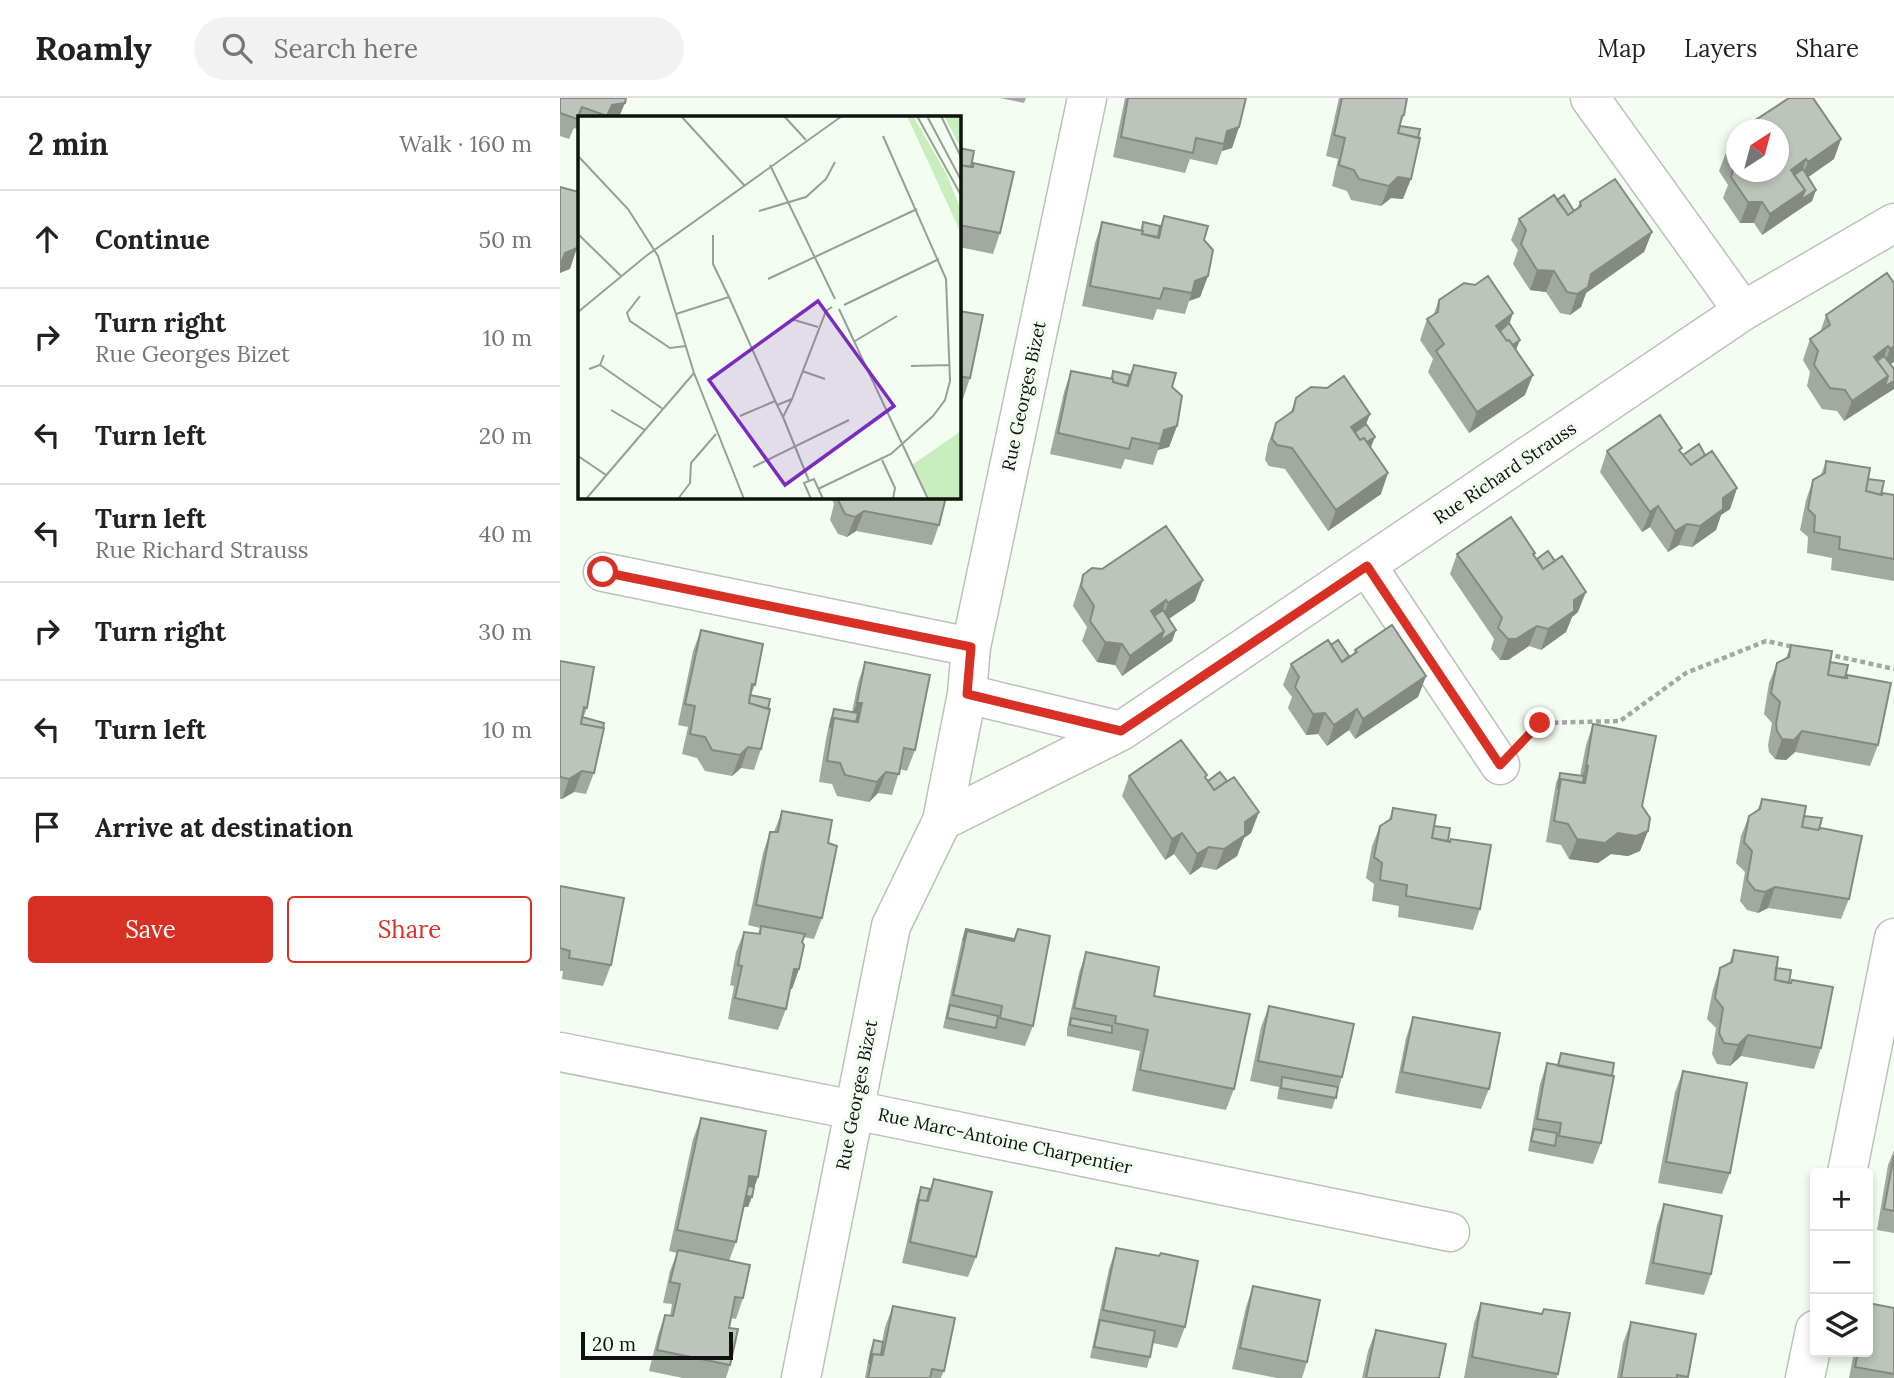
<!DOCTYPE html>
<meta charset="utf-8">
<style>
body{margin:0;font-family:Lora,serif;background:#f2f2f2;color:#222}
.controls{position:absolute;right:21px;bottom:21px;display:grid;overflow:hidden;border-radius:7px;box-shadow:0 4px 10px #0003}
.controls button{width:63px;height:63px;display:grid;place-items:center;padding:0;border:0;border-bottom:2px solid #e0e0e0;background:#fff;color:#222;font:35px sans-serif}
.compass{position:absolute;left:1166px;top:21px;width:63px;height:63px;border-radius:50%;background:#fff;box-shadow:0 4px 10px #0003;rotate:36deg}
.scale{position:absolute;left:21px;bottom:18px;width:152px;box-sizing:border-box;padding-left:7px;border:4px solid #0f120e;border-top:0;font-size:19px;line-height:24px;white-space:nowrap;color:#0f120e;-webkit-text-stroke:5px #f4fdf1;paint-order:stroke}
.stop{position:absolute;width:21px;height:21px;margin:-16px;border:5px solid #d93025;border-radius:50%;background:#fff}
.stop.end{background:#d93025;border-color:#fff;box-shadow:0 2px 7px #0008}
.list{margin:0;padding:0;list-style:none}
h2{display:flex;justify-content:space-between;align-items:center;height:91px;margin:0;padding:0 28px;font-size:30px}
h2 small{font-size:23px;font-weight:400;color:#767676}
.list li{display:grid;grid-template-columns:46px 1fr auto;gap:21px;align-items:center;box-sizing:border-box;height:98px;padding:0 28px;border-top:2px solid #e0e0e0}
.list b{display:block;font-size:26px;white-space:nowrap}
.list p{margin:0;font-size:23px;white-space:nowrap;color:#767676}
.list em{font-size:23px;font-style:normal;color:#767676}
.actions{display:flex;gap:14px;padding:21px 28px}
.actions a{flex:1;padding:16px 0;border:2px solid #d93025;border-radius:7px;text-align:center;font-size:24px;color:#d93025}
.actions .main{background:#d93025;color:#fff}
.icon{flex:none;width:38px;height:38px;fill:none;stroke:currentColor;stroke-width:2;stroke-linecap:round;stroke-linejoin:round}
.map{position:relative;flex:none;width:1334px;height:1280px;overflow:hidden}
header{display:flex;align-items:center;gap:42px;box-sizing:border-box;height:98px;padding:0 35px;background:#fff;border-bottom:2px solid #e0e0e0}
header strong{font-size:33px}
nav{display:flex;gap:38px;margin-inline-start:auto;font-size:24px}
.search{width:490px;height:63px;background:#f2f2f2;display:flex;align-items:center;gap:18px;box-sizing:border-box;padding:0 24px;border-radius:38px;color:#767676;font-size:26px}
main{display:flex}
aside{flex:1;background:#fff}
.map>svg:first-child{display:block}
</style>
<header>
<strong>Roamly</strong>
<div class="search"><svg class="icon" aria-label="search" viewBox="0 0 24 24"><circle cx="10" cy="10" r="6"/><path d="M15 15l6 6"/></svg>Search here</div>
<nav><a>Map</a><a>Layers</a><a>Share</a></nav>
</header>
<main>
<aside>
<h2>2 min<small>Walk · 160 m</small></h2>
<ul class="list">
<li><svg class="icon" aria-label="ahead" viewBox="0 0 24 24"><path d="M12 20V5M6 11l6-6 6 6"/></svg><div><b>Continue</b></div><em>50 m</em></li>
<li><svg class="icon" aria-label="right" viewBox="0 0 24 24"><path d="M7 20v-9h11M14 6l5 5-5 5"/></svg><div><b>Turn right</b><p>Rue Georges Bizet</p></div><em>10 m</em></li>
<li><svg class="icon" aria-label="left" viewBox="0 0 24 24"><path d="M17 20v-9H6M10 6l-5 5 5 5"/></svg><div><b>Turn left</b></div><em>20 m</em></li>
<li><svg class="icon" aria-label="left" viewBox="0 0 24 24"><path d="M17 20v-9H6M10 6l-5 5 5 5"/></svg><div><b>Turn left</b><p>Rue Richard Strauss</p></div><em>40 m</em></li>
<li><svg class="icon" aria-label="right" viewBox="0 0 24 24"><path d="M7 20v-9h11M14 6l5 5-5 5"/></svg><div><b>Turn right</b></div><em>30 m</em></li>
<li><svg class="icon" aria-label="left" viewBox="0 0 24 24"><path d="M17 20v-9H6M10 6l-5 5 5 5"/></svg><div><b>Turn left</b></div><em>10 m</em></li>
<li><svg class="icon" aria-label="arrive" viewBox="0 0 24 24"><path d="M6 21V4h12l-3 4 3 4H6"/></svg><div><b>Arrive at destination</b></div></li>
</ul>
<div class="actions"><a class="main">Save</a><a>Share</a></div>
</aside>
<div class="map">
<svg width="1334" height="1280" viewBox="0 0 1334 1280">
<rect width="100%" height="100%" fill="#f4fdf1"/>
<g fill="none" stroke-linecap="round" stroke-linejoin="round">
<g stroke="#bac3b8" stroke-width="41">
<path id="street" d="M1030 0 1183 213
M807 468 940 667
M43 474 411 549
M407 596 411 549 527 0
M561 633 407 596 382 723 561 633 1183 213 1334 125
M0 954 294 1012 890 1134
M1287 1075 1334 840
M241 1280 331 828 382 723
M1245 1280 1255 1232"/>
</g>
<path stroke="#a2a9a0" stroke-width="4.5" stroke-dasharray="5 3.5" stroke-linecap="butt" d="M1267 556 1334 571
M972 634 980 625 1060 623 1126 575 1206 543 1234 549"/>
<use href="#street" stroke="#fff" stroke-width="38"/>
</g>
<path fill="#a2a9a0" d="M0 0H66L59 19H19V32L14 30 9 41 0 38Z
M440 0H466L464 5Z
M565 0H686L679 29 672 50 662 53 657 67 630 61 625 75 553 59Z
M779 0H847L844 17 840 28 843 101 831 100 821 108 791 102 787 93 772 88 778 61 766 58Z
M1229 0H1253L1281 41 1274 61 1248 79 1256 92 1252 103 1202 137 1194 125H1180L1163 100 1168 87 1159 73 1167 52 1177 46V74H1219V32H1184L1185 29Z
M399 50 412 69 413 65 440 135 433 156 399 149Z
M997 102 1014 113 1017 111 1020 104 1092 134 1084 154 1026 195 1021 209 1010 217 1000 215 986 194 970 192 953 166 958 152 951 142 959 121Z
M604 118 644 142 648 178 640 199 629 203 625 216 597 211 593 222 522 208 535 145 542 124 580 133 583 124 600 128Z
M1327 175 1334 264 1330 266 1334 271V291L1284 323 1277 313 1262 311 1247 288 1250 274 1243 262 1250 241 1260 235 1266 217Z
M879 202 949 226 956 252 965 297 909 335 868 274 873 261 860 242 867 221 873 218Z
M399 213 410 280 403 301 399 300Z
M574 267 612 289 617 328 609 349 598 352 593 367 565 361 561 371 490 356 504 294 511 273 550 281 553 273 570 277Z
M736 300 810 316 806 326 821 396 768 433 725 371 709 368 705 362 708 346 716 325 731 314Z
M1047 353 1121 354 1123 357H1145L1177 390 1170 411 1161 417 1156 432 1132 449 1119 447 1108 454 1090 429 1082 434 1040 374Z
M1266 363 1308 381 1321 397H1334V483L1271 472 1272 460 1247 455 1248 439 1240 432 1246 402 1253 382 1261 377Z
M271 399H386L379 427 372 447 296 433 287 439 278 436 270 422 274 406Z
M975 455 974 457 1018 514 1012 519 1006 534 981 552 969 548 948 562H940L931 551 934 541 890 476 897 456Z
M523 477 635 503 609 521 616 532 612 543 562 578 555 567 537 564 522 543 527 529 513 508 516 498Z
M141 532 195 587 191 597 201 651 194 672 181 670 172 678 145 673 137 660 122 656 128 629 118 627 133 553Z
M771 547 789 558 794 555 795 552 866 578 858 599 795 641 789 632 767 648 758 636 746 637 728 610 732 599 723 587 731 566Z
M1231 547 1270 564 1285 580 1318 647 1310 668 1235 654 1226 662 1215 661 1209 654 1208 647 1212 625 1204 616 1209 585 1217 565 1226 560Z
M0 563 27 610 23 620 34 675 26 696 14 694 2 701H0Z
M305 564 355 652 347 673 340 671 332 697 318 695 309 704 277 698 272 686 259 684 266 641 270 622 274 611 292 614 298 585Z
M1033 626 1082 708 1088 733 1080 753 1068 758 1051 756 1038 765 1009 761 1001 747 986 744 996 685 1000 675 1020 678 1026 647Z
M569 678 646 681 691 735 684 740 677 758 656 772 641 769 630 777 614 756 605 762 562 698Z
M1202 701 1244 718 1259 731 1289 801 1281 821 1208 810 1198 815 1187 812 1180 803 1185 774 1176 765 1181 738 1189 718 1197 713Z
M833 710 874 728 888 743 920 811 913 832 838 819 839 808 812 803 814 786 806 780 812 748 820 728 829 722Z
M222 713 268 745 262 820 254 841 244 839 242 844 239 871 232 891H230L226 911 218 932 168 921 174 888 170 887 176 854 184 834 198 836 200 830 188 827 203 755 210 734H214Z
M0 788 51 867 43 888 2 881 3 873H0Z
M406 831 473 928 465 948 383 930 402 842Z
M1174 852 1216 870 1229 885 1261 950 1254 971 1181 958 1170 968 1157 966 1152 956 1156 930 1147 921 1153 891 1160 870 1169 866Z
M526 854 594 898 674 991 666 1012 572 993 580 953 507 938V931L519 875Z
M709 908 782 979 772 1011 717 1001 719 989 690 983 701 929Z
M853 919 929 991 921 1011 835 995 846 940Z
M1001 955 1041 1045 1033 1066 968 1053 980 986 987 965 997 967Z
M1123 973 1170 1075 1162 1096 1098 1085 1115 994Z
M141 1020 194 1089 188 1109H184L176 1144 169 1163 183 1200 176 1221 171 1220 169 1230 170 1267 166 1280H123L89 1273 98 1237 105 1217 110 1218 112 1206 103 1205 110 1173 117 1155 109 1153 133 1041Z
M1334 1052V1135L1317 1132 1328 1067Z
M374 1081 416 1159 408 1179 342 1165 357 1100 361 1089 370 1091Z
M1104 1106 1151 1176 1144 1197 1085 1186 1097 1127Z
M556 1150 625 1229 617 1250 593 1245 590 1259 587 1270 530 1260 549 1171Z
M693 1188 747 1264 742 1280H717L672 1271 686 1209Z
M921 1205 998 1276 997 1280H904L914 1225Z
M333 1208 384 1273 381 1280H305L310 1253 314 1242 322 1244 325 1229Z
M1334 1210V1280H1289L1294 1254H1308Z
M1071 1224 1136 1236 1127 1280H1057L1063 1245Z
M816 1232 879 1280H802L808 1253Z"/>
<path fill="#848a82" d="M65 5 59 19H47L52 7Z
M679 29 672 50 662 53 667 33Z
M1281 41 1274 61 1240 85 1248 64Z
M1246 61 1239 82 1231 72Z
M838 79 851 81 843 101 831 100 821 108 829 88Z
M1245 92 1237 113 1202 137 1210 116Z
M1256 92 1252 103 1237 113 1241 102Z
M1188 104H1202L1194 125H1180Z
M1092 134 1084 154 1026 195 1021 209 1010 217 1017 196 1031 176Z
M17 150 10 171 0 175V169L5 155Z
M977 172 994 173 986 194 970 192Z
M648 178 640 199 629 203 635 183Z
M953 215 946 236 936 243V228Z
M960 242 956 252 943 253Z
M1328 248 1320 269 1314 259Z
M1334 248V264L1322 272 1330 251Z
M973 277 965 297 909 335 917 314Z
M1328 278 1321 299 1284 323 1292 303Z
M1334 283V291L1321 299 1325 288Z
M810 316 802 336 791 344V329Z
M617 328 609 349 598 352 604 332Z
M815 339 811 349 793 363 796 352Z
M828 375 821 396 768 433 776 412Z
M1177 390 1170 411 1161 417 1156 432 1132 449 1140 428 1163 400Z
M1098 408 1090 429 1082 434 1090 414Z
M304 413 296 433 287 439 295 419Z
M1127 426 1119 447 1108 454 1115 433Z
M643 482 635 503 601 526 608 505Z
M1026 494 1018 514 1012 519 1006 534 981 552 988 531 1014 502Z
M606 502 599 523 591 513Z
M977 528 969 548 948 562H940L948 541Z
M616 532 612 543 562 578 570 558 604 533Z
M545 544 562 546 555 567 537 564Z
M866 578 858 599 795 641 803 621Z
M297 605H302L294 626 289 625Z
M797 611 789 632 767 648 774 627Z
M765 615 758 636 746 637 753 616Z
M1242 633 1235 654 1226 662 1215 661 1222 641Z
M188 649 181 670 172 678 180 657Z
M1028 668 1020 689H1018L1026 669Z
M22 673 14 694 2 701 9 681Z
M326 674 318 695 309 704 317 684Z
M699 714 691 735 684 740 677 758 656 772 664 751 685 724Z
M1088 733 1080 753 1068 758 1051 756 1038 765 1009 761 1017 741Z
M622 735 614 756 605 762 612 741Z
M649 749 641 769 630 777 637 756Z
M1215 789 1208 810 1198 815 1205 794Z
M234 871H239L232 891H226Z
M1188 937 1181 958 1170 968 1178 947Z
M189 1078 198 1079 191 1099H192L188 1109H181Z"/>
<path fill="#bcc5ba" stroke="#848a82" stroke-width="2" d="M0 0H66L65 5 52 7 47 18 22 9 17 21 0 15Z
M568 0H686L679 29 667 33 664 46 636 40 633 55 561 39Z
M782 0H847L844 17 842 18 838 35 860 40 851 81 838 79 829 88 799 81 794 72 779 67 785 40 774 37Z
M1229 0H1253L1281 41 1248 64 1246 61 1231 72 1245 92 1210 116 1202 104H1188L1171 79 1175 66 1167 52 1177 46V74H1219V32H1186L1185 29Z
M840 28 860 31 858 40 838 35Z
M399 50 414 53 411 69 399 67Z
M413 65 454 74 440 135 399 127V67L413 69Z
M1243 71 1256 92 1241 102 1245 92 1234 77Z
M1055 81 1092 134 1031 176 1028 189 1017 196 1007 194 994 173 977 172 961 146 966 132 959 121 994 97 1008 117 1021 108 1020 104Z
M0 89 19 94V145L17 150 5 155 0 168Z
M1004 97 1014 113 1008 117 997 102Z
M604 118 648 128 644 142 653 152 648 178 635 183 632 195 604 190 600 201 530 188 542 124 583 133 582 136 599 140Z
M583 124 600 128 598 139 582 136 583 133H582Z
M1327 175 1334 185V248L1330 251 1328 248 1314 259 1328 278 1292 303 1285 292 1270 290 1254 267 1258 253 1250 241 1270 227 1266 217Z
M928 178 953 215 936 228 947 243 949 242 973 277 917 314 876 253 884 246 867 221 878 214 879 202 904 185 915 187Z
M399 213 423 217 410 280 399 278Z
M949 225 960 242 953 247 949 242 947 243 940 233Z
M1324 258 1334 271V283L1325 288 1328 278 1317 263Z
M574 267 616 275 612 289 622 298 617 328 604 332 600 346 572 340 569 351 498 335 511 273 553 281V284L568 288Z
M553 273 570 277 567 288 553 284V281H552Z
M784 278 810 316 791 329 800 342 804 340 828 375 776 412 732 350 717 347 712 341 716 325 733 313 736 300 751 289 767 290Z
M1100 317 1122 350 1119 352 1131 367 1152 353 1177 390 1163 400V411L1140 428 1127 426 1115 433 1098 408 1090 414 1047 353Z
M806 326 815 339 807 344 804 340 800 342 795 334Z
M1139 346 1145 357 1131 367 1123 357Z
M1266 363 1310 370 1306 393 1322 397 1323 395 1334 397V461L1279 451 1280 439 1254 434 1255 418 1248 411 1253 382 1265 375Z
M1308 381 1324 383 1321 397 1306 393Z
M278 399H386L379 427 304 413 295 419 285 416 278 402Z
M951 419 975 455 973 456 983 471 1002 458 1026 494 1014 502V513L988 531 977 528 956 541H948L938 530 942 520 897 456Z
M606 428 643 482 608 505 606 502 591 513 604 533 570 558 562 546 545 544 530 523 534 508 521 488 523 477 532 470 542 471Z
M988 453 995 463 983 471 977 461Z
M603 512 616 532 600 543 604 533 594 518Z
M832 527 866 578 803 621 797 611 774 627 765 615 753 616 735 589 739 579 731 566 768 542 782 564 797 554 795 552Z
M141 532 203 546 195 587 192 586 189 605 210 611 201 651 188 649 180 657 152 652 145 639 130 636 135 608 125 606Z
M778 542 789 558 782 564 771 547Z
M1231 547 1272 553 1268 577 1287 580V577L1331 585 1318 647 1242 633 1234 642 1222 641 1217 633 1216 626 1220 604 1211 595 1217 565 1229 559Z
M0 563 34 569 27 610 24 609 21 626 44 630 34 675 22 673 9 681 0 679Z
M305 564 370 577 355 652 344 650 339 676 326 674 317 684 285 677 280 665 267 663 274 620 298 624 302 605H297Z
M1270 564 1288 567 1285 580 1268 577Z
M190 597 210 601 208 611 189 605Z
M274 611 298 615 296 624 274 620 270 630Z
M22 619 44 625 43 630 21 626Z
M1033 626 1096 638 1082 708 1090 720 1088 733 1076 738 1058 735 1045 745 1017 741 1008 726 994 723 1001 681 1025 685 1028 668 1026 669Z
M621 642 647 677 645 679 654 692 674 679 699 714 685 724V737L664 751 649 749 637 756 622 735 612 741 569 678Z
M660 674 667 683 654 692 648 683Z
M1000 675 1024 678 1023 685 1001 681 998 691Z
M1202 701 1246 708 1242 729 1258 732 1261 730 1302 738 1289 801 1215 789 1205 794 1195 792 1187 782 1192 753 1184 744 1189 718 1200 711Z
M833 710 876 717 872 740 890 744 891 741 931 747 920 811 846 798 847 787 820 782 822 765 814 759 820 728 831 721Z
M222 713 272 722 268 745 277 748 262 820 196 807 210 734H218Z
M1244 718 1262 720 1259 731 1258 732 1242 729Z
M874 728 890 730 888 743 872 740Z
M0 788 64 800 51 867 9 860 10 853 0 850Z
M201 828 245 836 242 844 244 847 239 871H234L226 911 175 900 182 868 178 867 184 834 200 836Z
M406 831 454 841V843L407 833 403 843Z
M458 831 490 838 473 928 440 920 442 908 393 897 407 833 454 843Z
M1174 852 1218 859 1215 882 1231 885 1232 882 1273 889 1261 950 1188 937 1178 947 1164 945 1159 935 1163 910 1155 900 1160 870 1172 864Z
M526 854 599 869 594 898 690 916 674 991 580 972 588 932 555 925 556 918 514 910Z
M1216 870 1231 872 1229 885 1215 882Z
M390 907 438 918 436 930 387 920Z
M709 908 794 926 782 979 698 963Z
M853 919 940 935 929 991 842 974Z
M511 920 552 928V935L510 927Z
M1001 955 1054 965 1052 978 998 968Z
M987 965 1054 978 1041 1045 999 1038 1001 1025 977 1021Z
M1123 973 1187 985 1170 1075 1106 1064Z
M722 979 778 989 776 1000 721 990Z
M141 1020 206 1033 198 1079 189 1078 188 1088 176 1144 117 1132Z
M974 1031 997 1035 995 1048 971 1043Z
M1334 1057V1113L1324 1111Z
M374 1081 432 1094 416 1159 350 1144 359 1102 368 1103Z
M188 1088 194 1089 192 1099 186 1098Z
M361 1089 370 1091 367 1103 359 1102 356 1112Z
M1104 1106 1162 1118 1151 1176 1093 1165Z
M556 1150 599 1158 601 1155 638 1163 625 1229 543 1212Z
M118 1152 190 1167 183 1200 175 1199 169 1230 178 1231 170 1267 97 1252 105 1217 113 1218 120 1186 110 1184Z
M693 1188 760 1202 747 1264 680 1250Z
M921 1205 982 1216 984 1211 1010 1215 998 1276 912 1259Z
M1308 1205 1334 1210V1276L1295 1269 1298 1254H1308Z
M333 1208 395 1220 384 1273 372 1271 370 1280H308L313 1256 323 1257Z
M540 1222 595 1233 590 1259 534 1249Z
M1071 1224 1136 1236 1128 1279 1117 1277V1280H1061Z
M816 1232 886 1246 879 1280H806Z
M314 1242 323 1244 321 1257 313 1256 309 1266Z"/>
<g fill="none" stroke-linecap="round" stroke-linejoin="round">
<path stroke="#d93025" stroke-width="9" d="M43 474 411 549 407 596 561 633 807 468 940 667 980 625"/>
</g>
<g text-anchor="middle" stroke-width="7" stroke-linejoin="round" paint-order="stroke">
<g font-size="18" fill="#0f120e" stroke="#f4fdf1">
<text transform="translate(464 298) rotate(-78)" y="6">Rue Georges Bizet</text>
<text transform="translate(945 375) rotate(-34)" y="6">Rue Richard Strauss</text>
<text transform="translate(297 997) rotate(-79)" y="6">Rue Georges Bizet</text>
<text transform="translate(445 1043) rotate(12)" y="6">Rue Marc-Antoine Charpentier</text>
</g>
</g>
<g transform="translate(18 18)">
<rect width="383" height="383" fill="#f4fdf1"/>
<path d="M329 0H335L368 57 383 94V117ZM366 0H383V32L373 13ZM383 315V383H350L334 349Z" fill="#c8edbf"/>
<path fill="none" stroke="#989f96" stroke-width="2" d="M103 0 166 69M206 0 228 24M339 0 384 81M349 0 384 66M363 0 384 43M0 40 50 93 80 140 116 257 166 383M192 49 257 183M181 95 228 81 248 63 257 46M0 118 43 160M135 119V148L151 181M190 163 339 93M62 180 49 197 52 205 92 232 108 230M266 189 361 143M261 193 350 383M0 196 68 140 264 0M98 198 151 181 199 289M213 203 240 211M277 225 319 200M22 249 85 293M333 250 371 249M11 253 22 249 26 239M224 255 247 263M214 283 199 289 205 301 214 283 248 195 254 191M33 294 67 314 116 257M162 300 197 285M205 301 231 365M0 340 28 359M304 344 317 372 315 383M175 351 271 304M240 373 313 338 355 300 367 284 372 265 368 163 305 20M8 383 67 314M100 383 112 367 113 347 138 318M233 383 226 367 236 363 245 383"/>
<path fill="#7b2cbf" fill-opacity="0.15" stroke="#7b2cbf" stroke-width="3.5" d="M240 185 316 290 207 369 131 264Z"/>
<rect width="383" height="383" fill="none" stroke="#0f120e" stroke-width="3.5"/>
</g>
</svg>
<div class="controls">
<button>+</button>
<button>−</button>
<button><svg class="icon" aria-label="layers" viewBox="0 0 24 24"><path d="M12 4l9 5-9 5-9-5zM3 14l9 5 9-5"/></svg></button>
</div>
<svg class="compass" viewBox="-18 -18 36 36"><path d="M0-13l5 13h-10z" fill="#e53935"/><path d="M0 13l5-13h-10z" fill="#767676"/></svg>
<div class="scale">20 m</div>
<div class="stop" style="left:43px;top:474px"></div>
<div class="stop end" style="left:980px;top:625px"></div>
</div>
</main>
